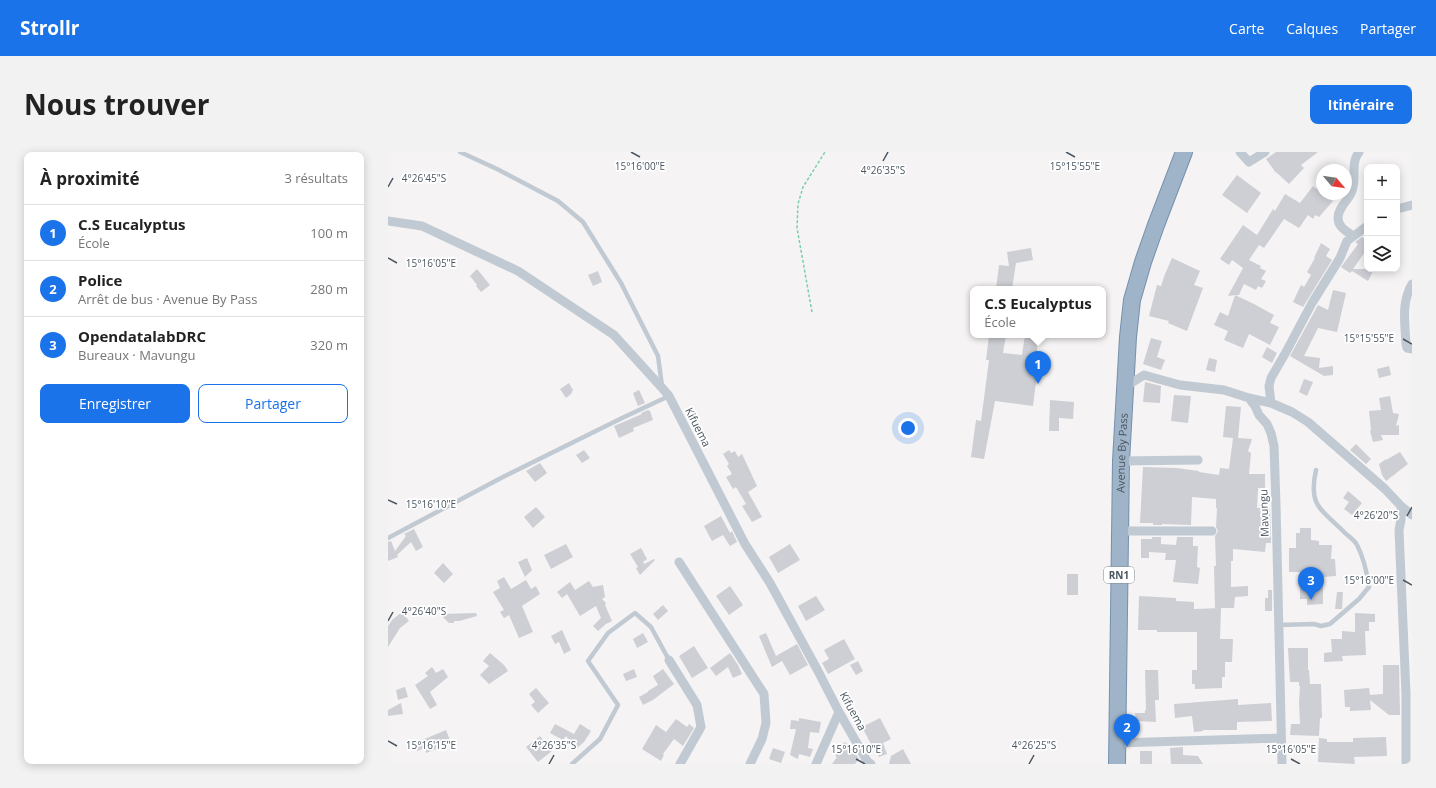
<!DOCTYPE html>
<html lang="fr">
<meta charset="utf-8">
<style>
body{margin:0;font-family:"Open Sans",sans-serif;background:#f2f2f2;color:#222}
.controls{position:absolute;right:12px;top:12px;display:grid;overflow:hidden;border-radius:8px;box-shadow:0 2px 10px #0003}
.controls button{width:36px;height:36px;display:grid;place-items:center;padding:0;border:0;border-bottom:1px solid #e0e0e0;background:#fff;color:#222;font:20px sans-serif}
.compass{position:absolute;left:928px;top:12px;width:36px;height:36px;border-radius:50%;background:#fff;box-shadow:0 2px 10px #0003;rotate:119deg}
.you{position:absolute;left:520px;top:276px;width:14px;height:14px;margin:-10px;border:3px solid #fff;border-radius:50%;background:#1a73e8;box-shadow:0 0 0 6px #1a73e833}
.badge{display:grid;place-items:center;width:26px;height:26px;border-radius:50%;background:#1a73e8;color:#fff;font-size:13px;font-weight:700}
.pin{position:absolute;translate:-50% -33px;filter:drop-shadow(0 1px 2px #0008)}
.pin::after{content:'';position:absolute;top:21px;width:14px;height:12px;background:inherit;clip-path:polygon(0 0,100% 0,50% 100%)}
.popup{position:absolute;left:582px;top:134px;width:136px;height:52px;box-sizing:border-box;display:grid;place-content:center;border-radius:8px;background:#fff;filter:drop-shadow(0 1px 3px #0005);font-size:13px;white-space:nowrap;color:#767676}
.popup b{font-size:15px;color:#222}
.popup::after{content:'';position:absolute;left:50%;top:100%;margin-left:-8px;border:8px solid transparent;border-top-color:#fff}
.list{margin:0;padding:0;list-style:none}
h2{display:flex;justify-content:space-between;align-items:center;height:52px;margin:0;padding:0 16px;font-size:17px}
h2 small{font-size:13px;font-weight:400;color:#767676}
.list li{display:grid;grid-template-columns:26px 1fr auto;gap:12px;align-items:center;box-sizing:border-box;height:56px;padding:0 16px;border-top:1px solid #e0e0e0}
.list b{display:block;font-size:15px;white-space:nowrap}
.list p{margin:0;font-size:13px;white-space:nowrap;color:#767676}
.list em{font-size:13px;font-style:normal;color:#767676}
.actions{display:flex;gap:8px;padding:12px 16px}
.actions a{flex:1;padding:9px 0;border:1px solid #1a73e8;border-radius:8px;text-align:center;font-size:14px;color:#1a73e8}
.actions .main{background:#1a73e8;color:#fff}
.icon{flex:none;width:22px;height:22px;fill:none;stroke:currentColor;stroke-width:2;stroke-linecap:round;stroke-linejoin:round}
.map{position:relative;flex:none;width:1024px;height:612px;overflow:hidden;border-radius:8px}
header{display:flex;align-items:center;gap:24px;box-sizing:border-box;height:56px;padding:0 20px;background:#1a73e8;color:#fff}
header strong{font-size:19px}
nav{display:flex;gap:22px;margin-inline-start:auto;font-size:14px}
.intro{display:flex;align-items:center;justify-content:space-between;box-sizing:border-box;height:96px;padding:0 24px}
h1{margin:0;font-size:28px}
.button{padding:10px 18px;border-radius:8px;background:#1a73e8;color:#fff;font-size:14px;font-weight:700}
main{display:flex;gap:24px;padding:0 24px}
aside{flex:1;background:#fff;border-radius:8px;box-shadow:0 2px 10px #0003}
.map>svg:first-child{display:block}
</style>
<header>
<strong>Strollr</strong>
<nav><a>Carte</a><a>Calques</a><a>Partager</a></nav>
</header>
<div class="intro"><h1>Nous trouver</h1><a class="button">Itinéraire</a></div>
<main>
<aside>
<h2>À proximité<small>3 résultats</small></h2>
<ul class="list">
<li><span class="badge">1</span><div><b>C.S Eucalyptus</b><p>École</p></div><em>100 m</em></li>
<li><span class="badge">2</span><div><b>Police</b><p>Arrêt de bus · Avenue By Pass</p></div><em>280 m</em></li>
<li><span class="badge">3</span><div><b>OpendatalabDRC</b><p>Bureaux · Mavungu</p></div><em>320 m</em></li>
</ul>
<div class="actions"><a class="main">Enregistrer</a><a>Partager</a></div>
</aside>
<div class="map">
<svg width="1024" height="612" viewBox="0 0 1024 612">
<rect width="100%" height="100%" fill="#f5f3f3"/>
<path fill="#cdcfd5" d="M888 0H930L913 13 916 16 901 32 888 20V21L878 7Z
M849 23 873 41 859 61 834 43Z
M934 27V42H937L945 49 931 65 927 63 925 67 920 63 911 76 896 67 876 96 871 93 861 108 873 114 872 116 878 119 873 127 878 129 874 136 870 134 868 138 856 132 851 143H847L866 152 886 163 882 171 891 175 882 193 861 182 855 196 836 188 840 179 826 173 832 160 840 164 847 143 840 144 855 116 844 108 841 113 832 107 855 73 869 83 885 57 887 59 897 42 912 51 925 34 928 37Z
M974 85 979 90V97L965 117H986L980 129 964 119 962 121 953 115 970 92 967 90Z
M933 91 942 97 938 104 944 108 915 155 905 150 913 133 916 135 923 123 919 120 927 106H926Z
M643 96 645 108 628 111 624 137H608L611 113 621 114 619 100Z
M784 106 812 119 806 133 815 136 799 179 780 171 781 169 761 164 769 133 773 134 777 122Z
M89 117 102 133 93 140 88 134 89 133 82 124Z
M210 119 214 130 205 134 200 123Z
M945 138 958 141 949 180 930 176 916 204 932 206 931 216 945 214V223L936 224 902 204 930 153 940 158Z
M601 183H618L615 201 634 203 637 183H651L648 205 651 206 645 254 607 249 596 307 583 305 588 268 593 269 601 208H598Z
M763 186 774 189 769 205 777 208 773 218 755 212Z
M879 195 889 201 884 211 874 205Z
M821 206 829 208 827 220 818 218Z
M1001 214 1003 223 991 226 989 217Z
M916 227 925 230 919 244 911 240Z
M757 230 773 234 772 251 755 250Z
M181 231 185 238 183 242 178 246 172 237Z
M251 238 257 251 250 254 245 241Z
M786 243 803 244 800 271 783 269Z
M1002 244 1005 261 1011 262 1008 274 1011 273V283H993L995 288 985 290 982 279 983 278 981 259 993 258 991 246Z
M662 248 686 250 685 267 671 266V279H661Z
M838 254 853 255 850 286 864 287 860 299 863 301 861 322H877V336H870L869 356H882L883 391H878L877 400 845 397V409H843V435L860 434V444L847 445 846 456H827L826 414H828L827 384 830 379 828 375 829 356H828V347L804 345 803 373 774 372V373H765V371H752L755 315 788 316 811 319V320L831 323 832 316 841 317 845 286 835 285Z
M260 258 262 259 265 268 245 276 246 279 231 286 226 274 254 262 253 261Z
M968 292 983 307 978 312 962 298Z
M196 298 202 306 194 311 188 303Z
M341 298 343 301 347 299 350 305 354 302 369 334 360 340 374 365 364 370 354 354 358 352 348 335 345 337 338 325 344 322 339 314 341 312 335 302Z
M1012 300 1020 312 998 329 994 323 991 312 998 307V308Z
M152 311 159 321 147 330 138 319Z
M960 339 974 351 964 363 956 357 961 350 955 346Z
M148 355 157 365 145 376 136 365Z
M333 364 342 381 344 379 349 390 342 394 335 383 324 389 316 374Z
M912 376H923V388L931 389V393H944L943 407H947L948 424 935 425V452L919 453V447H912V420H901V396H908V381H912Z
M26 377 35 395 28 399 23 390 9 403 10 405 0 409V390L3 389 7 399 18 384 16 382Z
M764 385H773V392L788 393 789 385H805V394H810L809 415 812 416 810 432 785 430 788 408H777L778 401 761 400V406H753V387H764Z
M178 392 185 405 163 417 156 403Z
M402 392 412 408 390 421 381 405Z
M253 396 259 407 255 410 256 412 266 407 267 408 252 423 248 416 250 415 242 402Z
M139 406 144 418 137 425 130 410Z
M55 411 65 422 56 431 46 421Z
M679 422H690V443H679Z
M116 425 123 437 138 428 143 437 148 434 152 442 134 454 145 480 131 486 121 463 116 466 112 460 116 458 105 440 112 436 109 429Z
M201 429 205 435 215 433 217 445 214 447 218 451 217 453 224 469 218 472 210 479 205 474 213 466 208 454 192 464 179 442 174 446 169 440 182 430 187 438Z
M342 434 355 453 341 463 328 444Z
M880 438H884V459H877V446H880Z
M949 440H955L954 457H947Z
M428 444 437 458 418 469 410 454Z
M751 444 788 446V449L806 450V457L833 456 832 487H845L844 510H837V525H834V536L807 537V532H804V518H809V480H769V478H750Z
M275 453 280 459 270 468 265 462Z
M14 460 21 469 12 476 0 495V474L4 468Z
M88 461 89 464 71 469H66V471H61L52 462Z
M967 461 987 462V470H981V479H977L978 503 954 504 955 509 936 510V501L944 500 943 487H954V479L967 480Z
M174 478 183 498 176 502 171 490 167 492 163 484Z
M255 481 260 490 249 496 245 487Z
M378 481 388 504 409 492 420 513 402 523 394 509 384 515 371 484Z
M456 487 467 507 440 522 434 511 441 507 436 498Z
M306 494 320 516 304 526 291 504Z
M900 496H920V518H921L922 532H933L934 566H932L931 584 902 583 903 572H912L911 551 912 534H911V530H902Z
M102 501 116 513 120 519 101 532 92 523 101 514 95 509Z
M342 501 350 513 354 522 345 526 340 515 328 524 322 516Z
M470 509 475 519 468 523 462 513Z
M995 513H1011L1012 563H1001L982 548 983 558 962 559V555H957L956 538 981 536 982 543 995 542Z
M44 515 48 521 55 517 60 525 42 540 49 553 42 557 27 533 40 524 37 521Z
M246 517 249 525 238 529 235 522Z
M275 517 286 532 265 548 255 553 251 545 260 540V539L270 533 265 524Z
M757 518H770L771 548H767L768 570 748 569 747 561H757V558H758Z
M17 535 20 545 10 548 8 538Z
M148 536 161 551 150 561 143 553 147 550 141 542Z
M850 547V553L883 551 884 569 849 570V578H815V579L806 580 804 564 787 566 786 552Z
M13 551 15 562 0 564V558Z
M411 566 433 570 431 581 422 580 420 596 425 597 422 605 411 602 410 607 402 603 408 577H402L403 568 411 569Z
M492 566 503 587 495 591 499 602 491 605 487 595 485 596 474 575Z
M288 567 299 575 301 572 306 576 295 594 286 587 275 602 276 603 273 609 254 597 268 573 278 580Z
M167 572 186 582 192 572 203 579 196 590 188 597 178 584 175 588 162 581Z
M58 578 63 591 38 601 37 596 29 599 27 591Z
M152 584 164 599 150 610 138 595Z
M998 585 999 604 966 605 967 612 930 610 931 586 939 587V590H965V586Z
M456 590 463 594 471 607 467 612H444L449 605 447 604Z
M795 595V603L810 604 815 612H783L782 596Z
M385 596 397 600 393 611 381 607Z
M515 597 523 612H501L503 604Z
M752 599H764V612H752Z"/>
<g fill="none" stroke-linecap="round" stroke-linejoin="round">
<g stroke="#7690ad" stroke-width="18">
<g id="trunk">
<path id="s1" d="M729 612 733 309 740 185 744 148 755 110 768 73 796 0"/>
</g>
</g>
<path stroke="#7ad0a6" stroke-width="1.5" stroke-dasharray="3 2" stroke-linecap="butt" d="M424 160 409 76 410 52 415 35 437 0"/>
<path stroke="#c1cad2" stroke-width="4.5" d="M72 0 109 17 170 49 195 70 233 131 270 204 274 234
M0 386 113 326 232 267 281 244
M891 473 926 472 933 474 942 472 971 447 981 435C979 421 976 406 969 393 967 388 960 384 956 380 933 357 920 354 928 318
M184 612 212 587 230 553 200 509 220 481 247 461 263 475 281 508"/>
<path stroke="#c1cad2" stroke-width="9" d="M852 0 861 10 877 0
M1009 57 1024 53
M0 69 34 74 130 119 226 183 275 237 281 244 357 392 382 431 430 519 451 560 479 609 483 612
M965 84C958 79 950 75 950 66 950 55 961 48 964 39 969 25 962 12 971 0
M1024 132C1013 151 1017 171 1018 192L1019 196 1024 197
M737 235 756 223 792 233 836 238 861 246 867 254 871 263 879 272 883 281 886 294 888 353 894 612
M861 246 883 251 904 260 920 270 997 337 1013 354V368L1011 378 1018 542V612
M883 251 881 234 883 226 898 200 924 151 952 106 959 89 979 74
M733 309 810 308
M1013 354 1024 363
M731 379H824
M291 410 376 542 378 571 374 587 362 612
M281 508 309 553 313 575 292 612
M729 591 893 586
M428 612 451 560"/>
<use href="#trunk" stroke="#9fb4c9" stroke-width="16"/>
</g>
<path fill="none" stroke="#4a5661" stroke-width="1.5" d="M243 0 252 5M678 0 687 5M495 9 500 0M0 35 5 26M0 106 9 111M1015 187 1024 192M0 348 9 352M1019 364 1024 355M1015 428 1024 433M0 469 5 460M0 589 9 594M468 607 477 612M903 607 912 612M161 612 166 603M641 612 646 603"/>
<g text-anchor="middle" stroke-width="3.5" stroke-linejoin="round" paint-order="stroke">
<rect fill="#fff" stroke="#808990" stroke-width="1" x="716" y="415" width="30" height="16" rx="3"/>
<g font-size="10" font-weight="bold" fill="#4a5661">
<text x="731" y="427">RN1</text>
</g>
<g font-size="11" fill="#4a5661" stroke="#fff">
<text transform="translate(310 275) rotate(63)" y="4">Kifuema</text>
<text dy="4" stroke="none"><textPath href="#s1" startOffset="311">Avenue By Pass</textPath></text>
<text transform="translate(876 361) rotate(-92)" y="4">Mavungu</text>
<text transform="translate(465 559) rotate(61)" y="4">Kifuema</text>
</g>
</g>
<g font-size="10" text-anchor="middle" fill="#4a5661" stroke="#fff" stroke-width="3.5" stroke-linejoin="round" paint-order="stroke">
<text x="252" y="18">15°16'00"E</text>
<text x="687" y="18">15°15'55"E</text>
<text x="495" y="22">4°26'35"S</text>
<text x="36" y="30">4°26'45"S</text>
<text x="43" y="115">15°16'05"E</text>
<text x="981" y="190">15°15'55"E</text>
<text x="43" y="356">15°16'10"E</text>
<text x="988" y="367">4°26'20"S</text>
<text x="981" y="432">15°16'00"E</text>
<text x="36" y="463">4°26'40"S</text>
<text x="166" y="597">4°26'35"S</text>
<text x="646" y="597">4°26'25"S</text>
<text x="43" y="597">15°16'15"E</text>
<text x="468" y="601">15°16'10"E</text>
<text x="903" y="601">15°16'05"E</text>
</g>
</svg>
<div class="controls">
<button>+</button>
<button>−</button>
<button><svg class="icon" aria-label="layers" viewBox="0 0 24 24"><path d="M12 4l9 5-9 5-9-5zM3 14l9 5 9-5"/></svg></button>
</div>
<svg class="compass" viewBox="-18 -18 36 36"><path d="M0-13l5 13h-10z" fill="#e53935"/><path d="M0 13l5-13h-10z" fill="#767676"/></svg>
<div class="you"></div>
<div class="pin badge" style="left:650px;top:232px">1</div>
<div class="popup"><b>C.S Eucalyptus</b>École</div>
<div class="pin badge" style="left:739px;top:595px">2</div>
<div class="pin badge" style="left:923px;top:448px">3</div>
</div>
</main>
